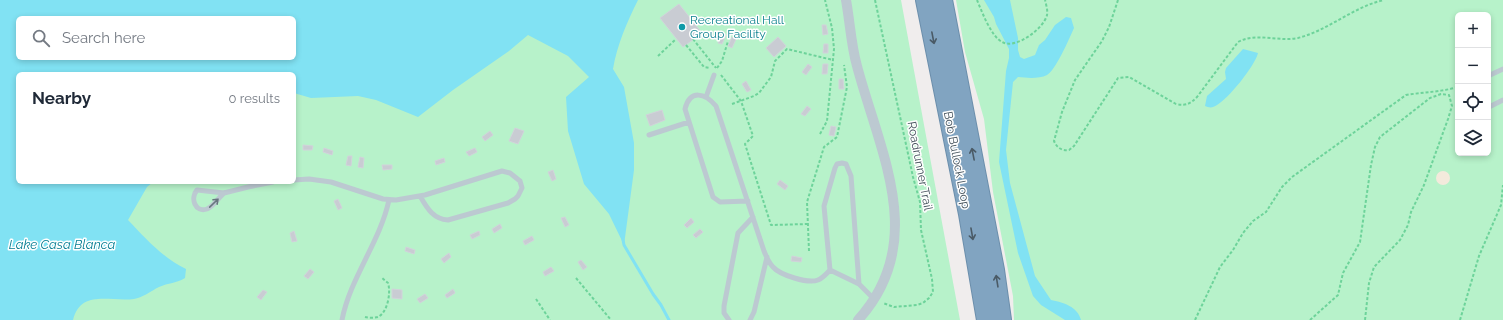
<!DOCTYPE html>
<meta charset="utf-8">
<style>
body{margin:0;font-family:Raleway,sans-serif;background:#f6f6f7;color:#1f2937}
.controls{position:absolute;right:12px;top:12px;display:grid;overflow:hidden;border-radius:6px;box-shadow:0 2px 6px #0003}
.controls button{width:36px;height:36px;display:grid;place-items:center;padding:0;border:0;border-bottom:1px solid #e0e1e3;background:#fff;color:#1f2937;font:20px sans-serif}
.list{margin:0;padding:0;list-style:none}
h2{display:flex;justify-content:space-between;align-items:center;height:52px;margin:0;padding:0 16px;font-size:17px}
h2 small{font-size:13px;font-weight:400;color:#747a83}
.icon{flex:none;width:22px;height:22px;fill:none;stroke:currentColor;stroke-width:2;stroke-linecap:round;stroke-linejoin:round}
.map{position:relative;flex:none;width:1503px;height:320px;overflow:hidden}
.search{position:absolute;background:#fff;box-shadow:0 2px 6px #0003;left:16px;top:16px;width:280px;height:44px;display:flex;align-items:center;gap:10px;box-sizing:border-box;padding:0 14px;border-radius:6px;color:#747a83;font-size:15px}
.panel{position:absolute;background:#fff;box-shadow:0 2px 6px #0003;left:16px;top:72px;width:280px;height:112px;border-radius:6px}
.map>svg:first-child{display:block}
</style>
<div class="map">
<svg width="1503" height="320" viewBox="0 0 1503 320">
<rect width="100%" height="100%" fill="#f0eded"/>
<path fill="#b7f2ca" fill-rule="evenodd" d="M0 0H901L960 320H0ZM18 18H294V58H18ZM18 74H294V182H18Z
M956 0H1503V320H1014L1013 296 993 192 984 119 965 52ZM1458 15H1488V153H1458Z"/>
<path fill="#f3eadc" d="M1436 178a7 7 0 1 1 14 0a7 7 0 1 1-14 0Z"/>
<path fill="#81e2f3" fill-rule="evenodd" d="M0 0H638C627 22 617 45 613 69L624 87 634 143V170L624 245 609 214 584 184 568 131 566 97 589 77 568 56 528 35 509 51 453 90 418 117 376 100 358 96 311 98 294 93V74H18V182H153L147 187 128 220C145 238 163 258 186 269L185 278C177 283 168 283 159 287 151 291 142 298 134 299 109 302 81 289 73 320H0ZM18 18H294V58H18Z
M984 0H1010L1018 38V50L1020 57 1024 59 1035 55 1039 45 1045 40 1055 25 1066 17 1071 18 1074 28C1069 39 1056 70 1047 75 1039 79 1027 78 1018 77L1013 82 1006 150 1010 183 1035 276 1051 300C1063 302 1078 307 1081 320H1065L1041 305 1033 296 1018 253 999 162 1006 71 1009 58V49L996 24 994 17Z
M1243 49 1258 53C1255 66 1228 99 1217 105 1213 108 1209 108 1205 106L1207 96 1226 79 1225 72 1226 68Z"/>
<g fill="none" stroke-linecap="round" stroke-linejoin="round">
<path stroke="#81e2f3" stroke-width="3" d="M623 240 624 245 653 294 661 305 669 320"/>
</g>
<path fill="#c9ccd3" stroke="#d1d4da" d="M679 4 702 33 683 47 660 18Z
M822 25H826L828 34 823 35Z
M721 34 726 35 722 44 718 43Z
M732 37 736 39 732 48 728 46Z
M778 37 786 46 774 57 766 48Z
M824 44H828V53H823Z
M808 64 812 67 806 75 802 72Z
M823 64H828L827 74H822Z
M839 79H843L844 89H839Z
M746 81 751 90 747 92 742 84Z
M807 106 811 109 805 116 801 114Z
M662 110 665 120 650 126 646 115Z
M831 126 836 127 834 136 829 135Z
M515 128 524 131 518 144 509 141Z
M490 131 493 135 485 141 482 137Z
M303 145 313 146 312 150H303Z
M324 148 333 151 332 155 323 152Z
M475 148 477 152 469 156 466 152Z
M348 156H352L351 166 346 165Z
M360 157 364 158 363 168 358 167Z
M444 158 445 162 436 165 435 161Z
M382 165H392V169L383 170Z
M553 170 556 179 552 181 548 172Z
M780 180 788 186 785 190 777 184Z
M338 199 342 208 338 210 334 201Z
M565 217 569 225 565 227 561 218Z
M691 218 694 222 687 228 684 225Z
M500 224 502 228 494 233 492 229Z
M700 229 703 232 696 238 693 235Z
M294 231 297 241 292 242 290 233Z
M479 231 480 235 472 239 470 235Z
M532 236 534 240 525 245 523 241Z
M406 247 415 250 414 254 405 251Z
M449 253 451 257 444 263 441 259Z
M792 256 802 258 801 262 791 261Z
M581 260 587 267 583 270 578 262Z
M551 267 554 271 545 276 543 272Z
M310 269 314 272 308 279 304 276Z
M392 289 402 290V299L392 298Z
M453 289 455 293 447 298 445 295Z
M263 290 267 292 261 300 257 297Z
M425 294 428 298 420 303 417 299Z"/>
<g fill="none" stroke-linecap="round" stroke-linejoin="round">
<g stroke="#6c8fac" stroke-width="20">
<path id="highway" d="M925 0 968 214 986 320
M943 0 995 270 1002 320"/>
</g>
<path stroke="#6dd39a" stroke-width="2" stroke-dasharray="3 2" stroke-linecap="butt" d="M875 0 913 177 920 202 921 230 932 279 933 292 929 298 923 303 917 305 894 307 883 303
M977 0C982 12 991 36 1002 42 1016 50 1044 28 1047 15 1048 11 1046 4 1045 0
M1118 0 1109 27 1102 41 1075 80 1062 112 1054 141C1057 148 1062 151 1069 150L1074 146 1118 78 1129 77 1176 104C1186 106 1190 104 1197 97L1238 42C1256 32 1278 42 1298 38 1329 30 1353 7 1384 0
M692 21 712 20
M693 39 716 68
M686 45 704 67 710 68
M658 56 676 39
M717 68 722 61 728 41
M721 75 741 101 753 136 745 144 771 225 808 224
M732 104 754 96 759 93 771 77 775 61 787 49 833 60
M820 134 827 121 834 49 832 28 825 0
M809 251 807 202 824 147 837 137 847 87 844 65
M576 278 611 320
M536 299 550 320
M365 317C369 318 375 318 378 317 388 312 391 292 388 283L381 277
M1195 320 1220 267 1233 250 1243 233 1253 221 1266 212 1282 187 1292 177 1406 95C1424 92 1441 92 1458 87
M1310 320 1338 295 1343 273 1360 242 1371 165 1375 147 1380 137 1430 98 1441 94 1449 95 1452 106 1448 119 1424 185 1411 212 1408 225 1400 240 1374 267 1369 283 1365 320
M1460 320 1479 256 1501 205 1503 185"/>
<path stroke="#bcc9d1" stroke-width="5" d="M1488 76 1503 69
M706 97 714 75
M1488 106 1489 107 1503 100
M649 135 689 122
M294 180 309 179 331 182 383 199 396 200 425 195 502 171 510 173 520 181 522 188 518 196 515 199 508 203 448 220C433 219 427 208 420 196
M224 193C218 198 214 206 207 209 195 213 190 198 197 190L224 193 248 187 273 182
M748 201 720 202 713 197 685 109C690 89 705 93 716 106L764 251C766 256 769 263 773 267 780 275 808 284 818 280 823 278 826 274 830 270L824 206 835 168 837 164 842 163 846 164 851 176 859 284 874 299
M830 270 859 284
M342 320C350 278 380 242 389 200
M729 320 724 313V306L738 233 753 217
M750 320 754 312 767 257"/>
<path stroke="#bcc9d1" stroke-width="10" d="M846 0C850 22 851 45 857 66 880 153 929 242 858 320"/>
<use href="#highway" stroke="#81a4c1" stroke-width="18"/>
</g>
<defs><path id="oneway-shaft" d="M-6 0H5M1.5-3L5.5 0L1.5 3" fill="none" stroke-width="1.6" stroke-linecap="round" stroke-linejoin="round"/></defs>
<g stroke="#4a5a66">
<use href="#oneway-shaft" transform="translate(933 38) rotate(79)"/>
<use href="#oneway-shaft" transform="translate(973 154) rotate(-101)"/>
<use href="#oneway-shaft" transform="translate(972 234) rotate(80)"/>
<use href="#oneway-shaft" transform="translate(997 281) rotate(-99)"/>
</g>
<use stroke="#68767f" href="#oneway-shaft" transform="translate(214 203) rotate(-44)"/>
<circle fill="#0f9aa8" stroke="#fff" stroke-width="1.5" cx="682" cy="27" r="4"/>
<g text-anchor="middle" stroke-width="3" stroke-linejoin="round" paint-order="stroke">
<g font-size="12" fill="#0d838f" stroke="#fff" text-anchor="start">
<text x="690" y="24">Recreational Hall<tspan x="690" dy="14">Group Facility</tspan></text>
</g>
<g font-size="12" fill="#44525c" stroke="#fff">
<text transform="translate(957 160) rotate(79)" y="4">Bob Bullock Loop</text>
<text transform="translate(920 166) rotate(79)" y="4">Roadrunner Trail</text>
</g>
<g font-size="13" font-style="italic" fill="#047d92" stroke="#fff">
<text x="62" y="249">Lake Casa Blanca</text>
</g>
</g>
</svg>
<div class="controls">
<button>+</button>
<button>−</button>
<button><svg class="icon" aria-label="locate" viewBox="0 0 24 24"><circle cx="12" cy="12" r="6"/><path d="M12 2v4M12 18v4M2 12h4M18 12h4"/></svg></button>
<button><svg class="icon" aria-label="layers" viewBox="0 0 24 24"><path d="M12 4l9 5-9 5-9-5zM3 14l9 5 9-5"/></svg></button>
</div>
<div class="search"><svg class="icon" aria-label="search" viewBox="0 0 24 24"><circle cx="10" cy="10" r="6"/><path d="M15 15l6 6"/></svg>Search here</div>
<section class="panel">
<h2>Nearby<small>0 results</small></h2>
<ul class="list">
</ul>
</section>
</div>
